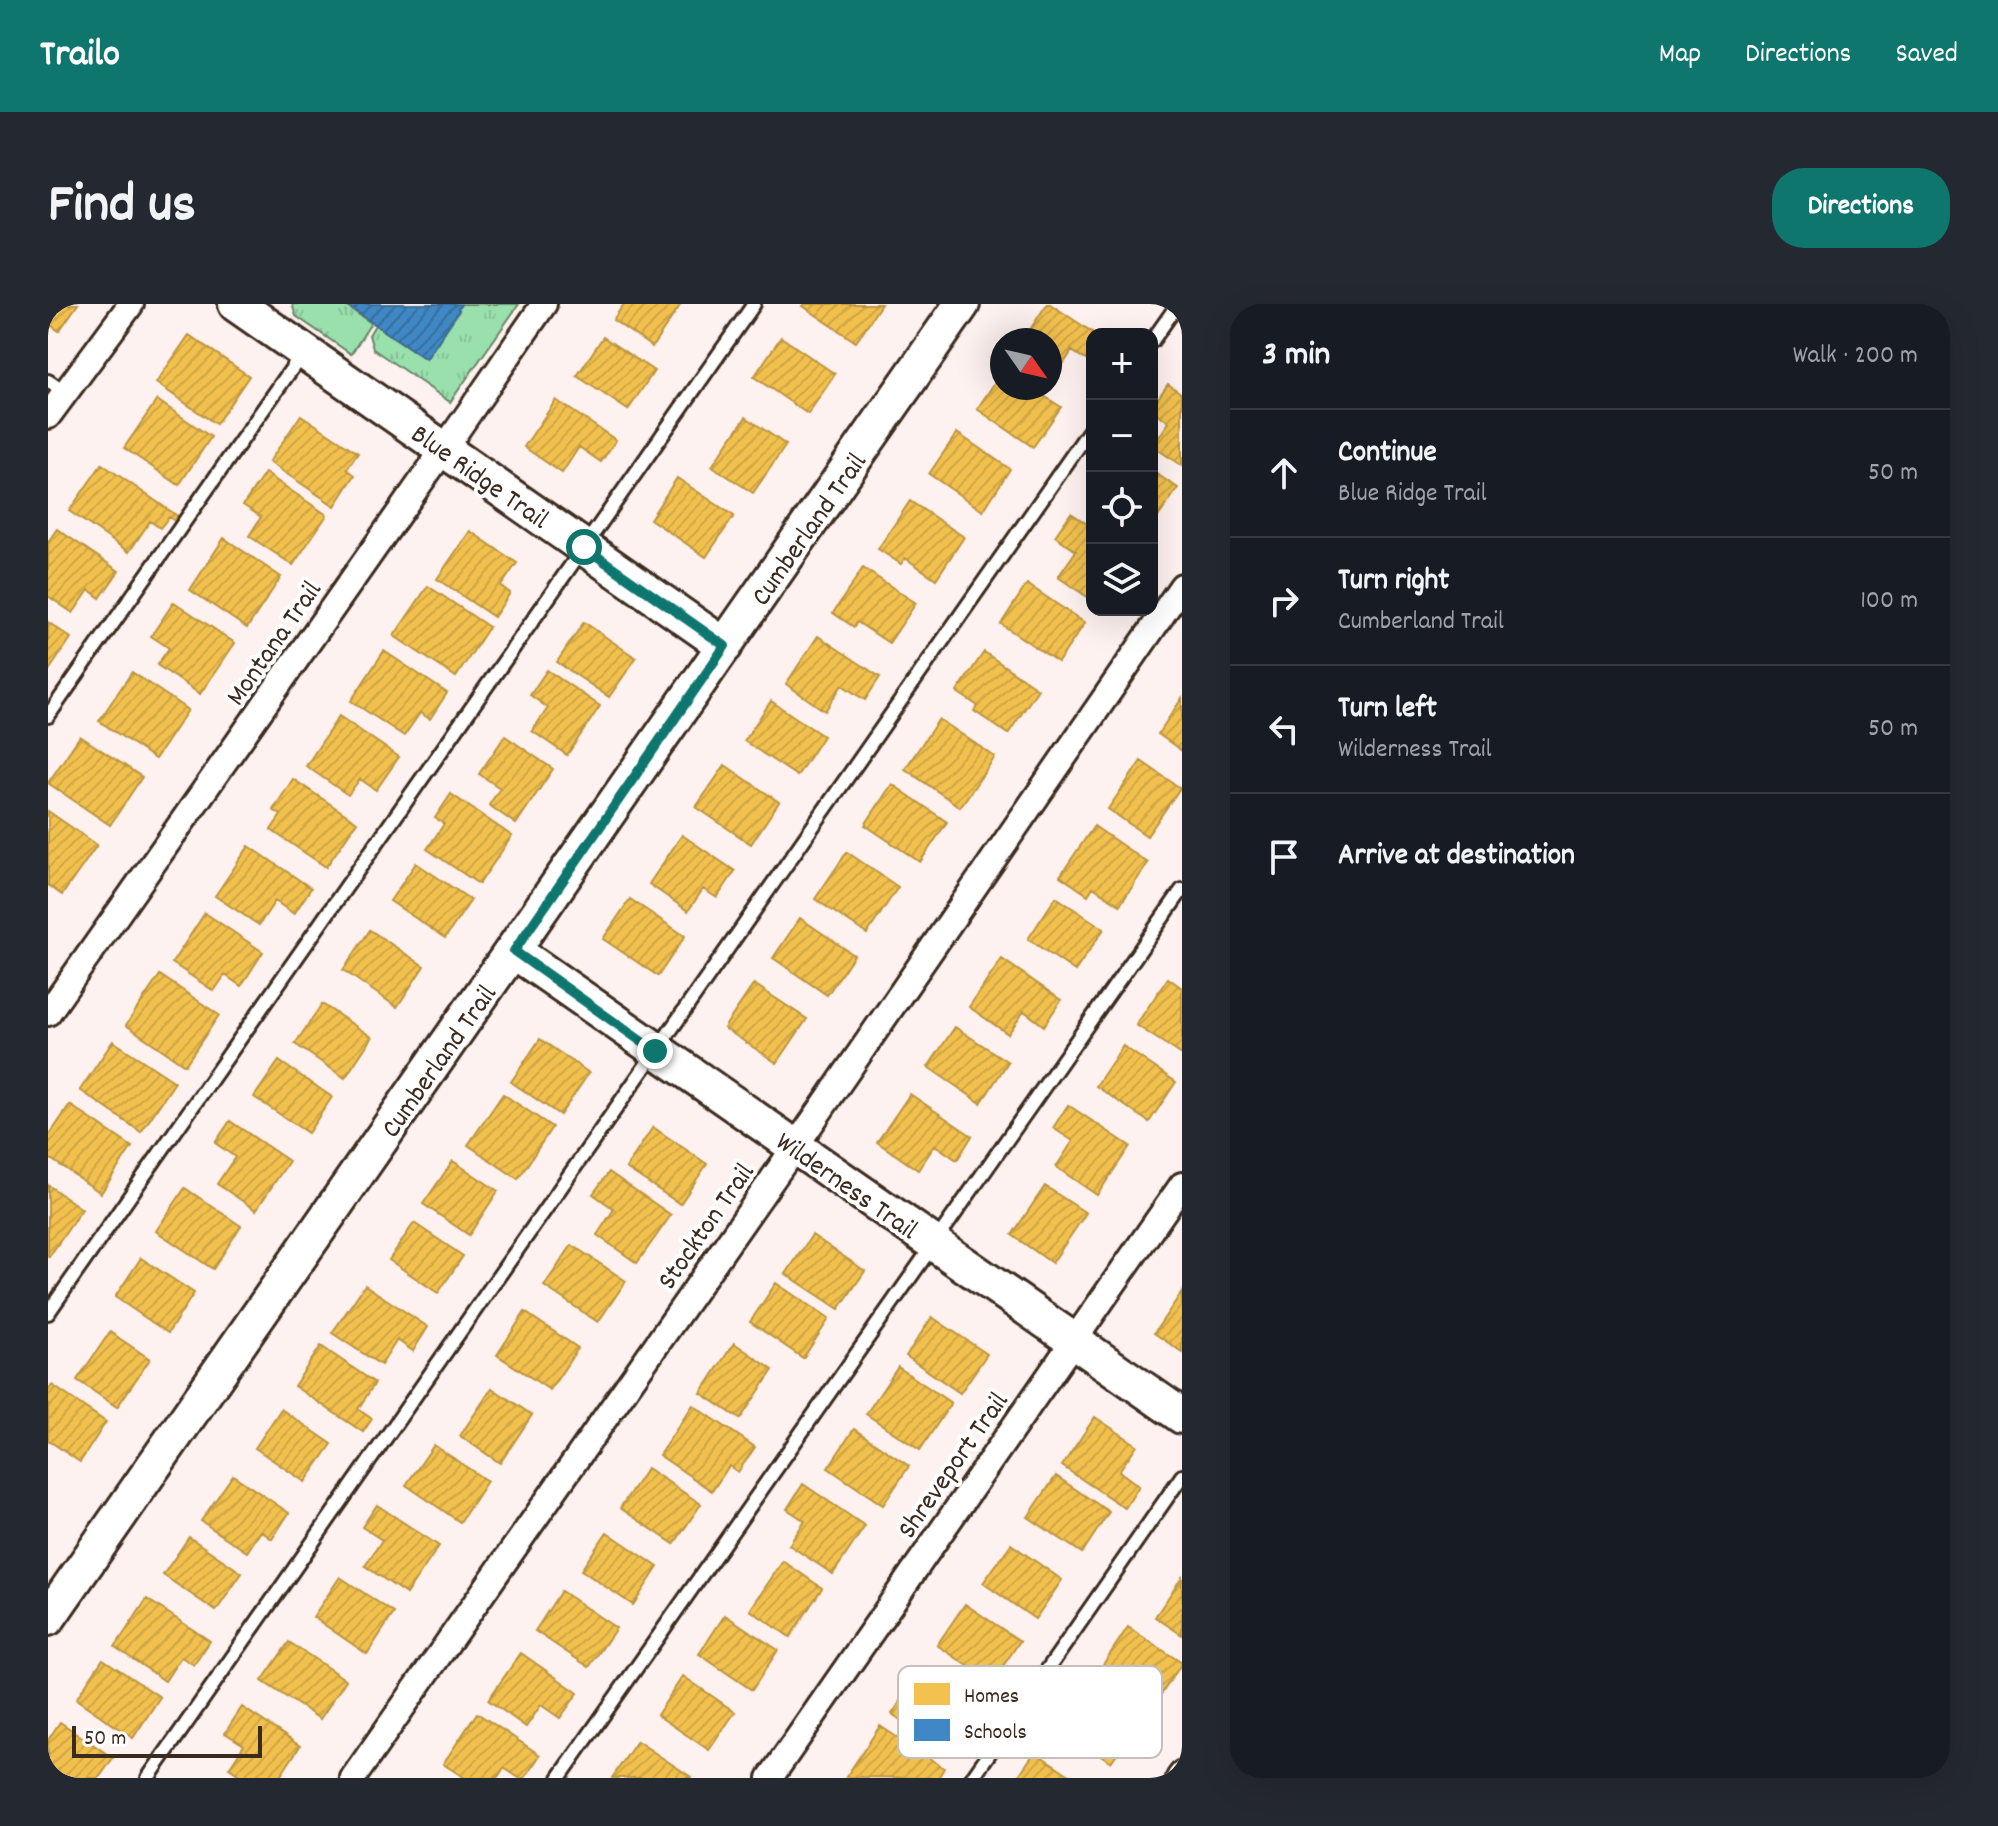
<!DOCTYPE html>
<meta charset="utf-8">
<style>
body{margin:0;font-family:Dekko,sans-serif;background:#242831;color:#f1f3f6}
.controls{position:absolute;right:24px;top:24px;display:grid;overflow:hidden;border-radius:16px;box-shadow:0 8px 32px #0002}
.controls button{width:72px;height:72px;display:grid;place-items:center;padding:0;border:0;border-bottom:2px solid #363941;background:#171b24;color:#f1f3f6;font:40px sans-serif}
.compass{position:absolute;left:942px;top:24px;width:72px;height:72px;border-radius:50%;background:#171b24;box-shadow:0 8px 32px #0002;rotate:124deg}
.scale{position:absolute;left:24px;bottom:20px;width:190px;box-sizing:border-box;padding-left:8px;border:4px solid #3b2a1e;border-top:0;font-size:22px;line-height:28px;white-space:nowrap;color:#3b2a1e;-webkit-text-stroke:6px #fff;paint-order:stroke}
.stop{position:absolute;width:24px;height:24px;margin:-18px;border:6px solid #0f766e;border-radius:50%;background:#fff}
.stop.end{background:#0f766e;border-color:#fff;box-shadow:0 2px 8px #0008}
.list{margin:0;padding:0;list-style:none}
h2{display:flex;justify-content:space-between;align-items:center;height:104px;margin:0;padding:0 32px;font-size:34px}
h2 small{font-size:26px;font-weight:400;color:#9ea1a6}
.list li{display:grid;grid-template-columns:52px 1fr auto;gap:24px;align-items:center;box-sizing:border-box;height:128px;padding:0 32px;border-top:2px solid #363941}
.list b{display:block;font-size:30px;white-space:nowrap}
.list p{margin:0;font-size:26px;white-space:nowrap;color:#9ea1a6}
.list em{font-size:26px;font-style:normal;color:#9ea1a6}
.icon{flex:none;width:44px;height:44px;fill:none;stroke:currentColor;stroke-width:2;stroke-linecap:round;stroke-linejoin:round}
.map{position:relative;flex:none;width:1134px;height:1474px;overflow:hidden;border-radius:32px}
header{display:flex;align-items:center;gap:48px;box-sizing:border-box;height:112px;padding:0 40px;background:#0f766e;color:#fff}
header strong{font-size:38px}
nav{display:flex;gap:44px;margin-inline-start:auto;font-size:28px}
.intro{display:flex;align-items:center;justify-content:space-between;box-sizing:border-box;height:192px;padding:0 48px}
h1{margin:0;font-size:56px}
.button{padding:20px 36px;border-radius:32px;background:#0f766e;color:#fff;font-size:28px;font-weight:700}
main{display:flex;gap:48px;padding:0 48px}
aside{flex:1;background:#171b24;border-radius:32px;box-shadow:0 8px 32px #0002}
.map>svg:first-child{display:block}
</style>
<header>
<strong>Trailo</strong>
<nav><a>Map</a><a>Directions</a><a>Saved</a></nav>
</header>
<div class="intro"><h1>Find us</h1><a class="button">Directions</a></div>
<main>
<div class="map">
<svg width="1134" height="1474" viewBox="0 0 1134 1474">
<defs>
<pattern id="grass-tufts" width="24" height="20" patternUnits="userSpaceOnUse" patternTransform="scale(2)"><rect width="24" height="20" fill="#99e0ad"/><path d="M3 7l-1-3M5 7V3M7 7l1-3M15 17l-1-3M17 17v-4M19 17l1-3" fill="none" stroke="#85c094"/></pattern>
<pattern id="homes-hatch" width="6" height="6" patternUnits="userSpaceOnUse" patternTransform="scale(2)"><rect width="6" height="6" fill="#f2c14e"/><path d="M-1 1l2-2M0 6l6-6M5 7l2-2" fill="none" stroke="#d0a644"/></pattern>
<pattern id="schools-hatch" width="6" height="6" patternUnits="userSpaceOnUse" patternTransform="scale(2)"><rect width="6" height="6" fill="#3f88c5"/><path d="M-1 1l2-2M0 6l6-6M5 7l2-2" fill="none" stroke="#366f9f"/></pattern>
</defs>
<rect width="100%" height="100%" fill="#fef2f0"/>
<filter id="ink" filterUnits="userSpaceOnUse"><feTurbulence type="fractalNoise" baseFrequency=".0125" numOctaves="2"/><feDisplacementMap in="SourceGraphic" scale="16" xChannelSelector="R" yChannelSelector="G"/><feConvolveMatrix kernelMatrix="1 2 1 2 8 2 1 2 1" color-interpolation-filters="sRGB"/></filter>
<g filter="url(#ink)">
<path fill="url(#grass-tufts)" stroke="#6a8566" stroke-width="2" d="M244 0H295L323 19 303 50 248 12Z
M413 0H471L402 98 325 45 321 31 327 21 378 55 411 7 410 5Z"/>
<path fill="url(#homes-hatch)" stroke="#bb9440" stroke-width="2" d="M0 0H30L11 27 0 19Z
M576 0H633L604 43 565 16Z
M757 0H833L808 38 755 2Z
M999 0H1002L1047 30H1044V60L1024 47 1006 74 1002 71V36H975Z
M141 31 201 72 168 120 108 79Z
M555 33 606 67 580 106 529 72Z
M733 33 787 70 760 110 706 73Z
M954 68V84H984L1013 103 985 143 929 105Z
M1120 80 1134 90V162L1105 142 1121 118 1104 106V103Z
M109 96 163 133 131 181 76 144Z
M508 96 568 136 553 158 531 143 514 169 476 143Z
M253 111 310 149 299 165 307 171 287 202 221 158Z
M698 113 738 141 705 189 664 162Z
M909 129 962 165 935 207 881 170Z
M54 160 131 213 128 218 121 213 112 224 102 217 81 248 21 207Z
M1104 167 1130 184 1104 222Z
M217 169 279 211 245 261 201 232 213 213 195 201Z
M629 174 686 212 658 253 602 215Z
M862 197 916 233 888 275 857 254 853 260 830 245Z
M1023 209 1044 223V296L1010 273 1028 247 1007 232Z
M9 225 71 267 52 294 41 286 25 309 0 292V238Z
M422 227 469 259 453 282 462 289 446 313 389 275Z
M176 234 233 273 199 324 142 286Z
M815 264 868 299 841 339 809 318 806 323 785 309Z
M979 280 1037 319 1010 358 953 320Z
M380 282 441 323 408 373 346 332Z
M126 298 187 339 152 390 109 361 121 344 103 332Z
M0 318 23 334 0 368Z
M536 318 588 354 561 393 509 358Z
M770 332 832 373 817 396 794 381 777 407 738 380Z
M336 347 399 389 382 415 372 409 356 432 303 397Z
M936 348 990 385 960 430 926 407 930 402 909 388Z
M499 366 552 402 519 451 484 427 500 404 482 391Z
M84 368 140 406 107 455 51 417Z
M1134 394V447L1110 430Z
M723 397 775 432 749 472 696 437Z
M291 412 351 453 328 486 312 475 300 491 258 462Z
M891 415 947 453 912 503 857 465Z
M32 432 94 473 62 521 0 479Z
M457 432 505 465 468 520 441 501 452 484 431 470Z
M1093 457 1132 484 1099 532 1060 505Z
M677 461 731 498 703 540 648 503Z
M245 475 309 518 278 563 223 526 233 511 225 506Z
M844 480 899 518 872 558 817 521Z
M403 490 464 532 431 580 379 545 396 520 387 514Z
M0 507 49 541 14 591 0 581Z
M1046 522 1100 559 1072 601 1045 583 1040 591 1012 572Z
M634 531 687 567 669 594 655 585 640 607 601 580Z
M201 542 263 584 246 610 227 597 211 621 167 592Z
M799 548 850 583 819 630 767 595Z
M368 559 423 596 397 634 342 597Z
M1008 593 1056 625 1027 667 980 635Z
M582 595 637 632 610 672 555 635Z
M157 609 215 648 193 682 177 671 166 687 124 659Z
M752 614 806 651 779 691 725 654Z
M322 626 376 662 349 703 295 666Z
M954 655 1013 696 996 722 976 707 960 730 921 703Z
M112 671 171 711 137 761 78 721Z
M1120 674 1134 684V751L1088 721Z
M706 680 759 715 729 759 676 724Z
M274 700 324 733 297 774 247 740Z
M907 723 960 758 933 799 880 763Z
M492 735 541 769 512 811 463 778Z
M65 737 127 778 93 828 32 786Z
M1075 742 1128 778 1101 818 1048 782Z
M231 757 284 793 260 829 206 793Z
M455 790 504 823 470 875 420 841Z
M862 790 924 832 909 856 887 841 870 866 829 838Z
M22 801 84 843 53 889 0 853V833Z
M1020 801 1082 842 1049 891 1008 863 1025 837 1005 824Z
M182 817 241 857 208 906 169 880 187 853 167 839Z
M605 823 659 860 632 900 578 864Z
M405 857 450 887 421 931 375 900Z
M561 868 623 911 589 959 549 931 566 905 545 890Z
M0 881 34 905 1 953 0 952Z
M997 882 1038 909 1004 959 964 931Z
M137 884 193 922 165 965 108 927Z
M366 919 415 952 390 989 341 956Z
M764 931 817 967 791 1005 738 970Z
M524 941 578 977 550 1018 496 982Z
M93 954 146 989 120 1029 67 993Z
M728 979 781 1015 755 1054 702 1018Z
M317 981 380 1023 365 1047 349 1036 333 1061 284 1029Z
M1134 988V1048L1106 1029Z
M477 1008 530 1044 502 1086 449 1051Z
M884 1013 939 1050 912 1089 858 1052Z
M62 1028 102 1055 69 1103 29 1076Z
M686 1039 725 1066 692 1115 653 1089Z
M273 1042 327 1079 310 1105 324 1115 315 1128 246 1082Z
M850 1063 903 1099 872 1146 818 1110Z
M4 1081 58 1118 32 1158 0 1136V1087Z
M444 1084 484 1111 452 1159 412 1132Z
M645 1101 707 1143 690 1168 681 1162 664 1187 611 1151Z
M233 1105 284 1140 257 1178 207 1144Z
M1047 1113 1089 1141 1071 1167 1091 1182 1077 1204 1014 1162Z
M806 1125 861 1162 835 1201 780 1164Z
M386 1141 439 1177 412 1218 358 1181Z
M599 1164 653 1200 626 1240 572 1204Z
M185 1171 241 1209 224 1235 213 1227 199 1248 153 1217Z
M1008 1172 1061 1208 1034 1249 980 1213Z
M755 1180 817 1222 785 1270 741 1241 757 1217 739 1205Z
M329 1201 391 1242 358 1290 317 1262 334 1236 314 1223Z
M559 1228 610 1263 585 1301 533 1266Z
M141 1233 194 1269 168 1307 115 1271Z
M963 1240 1014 1276 987 1315 935 1279Z
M735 1257 774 1284 742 1333 702 1306Z
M292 1273 346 1309 319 1350 265 1313Z
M1134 1273V1331L1107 1313Z
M513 1287 568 1324 541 1363 487 1327Z
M99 1295 162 1337 146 1361 133 1353 117 1377 67 1343Z
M917 1300 972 1337 944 1378 889 1341Z
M677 1311 730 1346 704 1386 651 1350Z
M1080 1323 1134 1359 1108 1398 1054 1362Z
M241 1338 298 1376 272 1415 214 1377Z
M473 1349 530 1389 512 1414 493 1401 478 1423 440 1396Z
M55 1355 112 1393 85 1434 28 1395Z
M876 1363 934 1402 916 1429 905 1421 891 1442 844 1410Z
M635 1372 687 1408 661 1446 609 1411Z
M1037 1383 1090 1419 1063 1458 1010 1423Z
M194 1403 252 1442 231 1474H196L181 1464 196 1441 177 1429Z
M429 1409 492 1451 477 1474H471L456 1464 449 1474H417L395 1460Z
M12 1418 65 1454 51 1474H12L0 1466V1436Z
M832 1422 896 1464 890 1474 798 1473Z
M589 1437 643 1473 642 1474H564Z
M987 1448 1026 1474H969Z"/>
<path fill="url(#schools-hatch)" stroke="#3e6c93" stroke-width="2" d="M297 0H413L410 5 411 6 378 55Z"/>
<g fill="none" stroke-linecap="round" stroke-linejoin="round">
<g stroke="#3b2a1e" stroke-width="18">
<path id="lane" d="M1104 37 1130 0
M0 77 18 89
M0 412 254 50
M0 1009 706 0
M100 1474 1044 123
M511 1474 1134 586
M924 1474 1134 1172"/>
</g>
<g stroke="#3b2a1e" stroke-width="30">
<path id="street" d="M0 112 83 0
M0 709 396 145 496 0
M305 1474 747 843 1134 282
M722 1474 1134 881
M1131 1474 1134 1470"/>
</g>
<g stroke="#3b2a1e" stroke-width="40">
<path id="secondary" d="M188 0 677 342
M466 647 1134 1112
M0 1314 914 0"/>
</g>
<use href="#lane" stroke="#fff" stroke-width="12"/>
<use href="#street" stroke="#fff" stroke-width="24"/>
<use href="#secondary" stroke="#fff" stroke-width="34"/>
</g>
</g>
<g fill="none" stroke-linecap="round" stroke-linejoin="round" filter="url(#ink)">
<path stroke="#0f766e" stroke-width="10" d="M536 243 677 342 466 647 607 747"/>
</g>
<g text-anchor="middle" stroke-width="8" stroke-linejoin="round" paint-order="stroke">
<g font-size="28" fill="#3b2a1e" stroke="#fff">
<text transform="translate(433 171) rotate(35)" y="10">Blue Ridge Trail</text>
<text transform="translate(759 224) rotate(-55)" y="10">Cumberland Trail</text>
<text transform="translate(224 338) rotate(-55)" y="10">Montana Trail</text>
<text transform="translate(389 756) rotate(-55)" y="10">Cumberland Trail</text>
<text transform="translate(800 880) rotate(35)" y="10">Wilderness Trail</text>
<text transform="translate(656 921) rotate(-55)" y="10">Stockton Trail</text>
<text transform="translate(903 1160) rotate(-55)" y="10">Shreveport Trail</text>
</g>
</g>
<rect x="850" y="1362" width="264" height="92" rx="12" fill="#fff" stroke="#c4bfbc" stroke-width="2"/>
<rect x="866" y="1379" width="36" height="22" fill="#f2c14e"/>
<rect x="866" y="1415" width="36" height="22" fill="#3f88c5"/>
<g font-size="22" fill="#3b2a1e">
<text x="916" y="1398">Homes</text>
<text x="916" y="1434">Schools</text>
</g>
</svg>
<div class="controls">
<button>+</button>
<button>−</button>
<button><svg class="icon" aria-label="locate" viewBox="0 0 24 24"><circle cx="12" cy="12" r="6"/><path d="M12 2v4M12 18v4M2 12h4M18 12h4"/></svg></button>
<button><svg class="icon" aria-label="layers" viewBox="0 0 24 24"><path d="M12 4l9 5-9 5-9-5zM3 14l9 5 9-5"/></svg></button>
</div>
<svg class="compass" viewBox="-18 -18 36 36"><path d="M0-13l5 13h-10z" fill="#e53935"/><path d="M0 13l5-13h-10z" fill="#9ea1a6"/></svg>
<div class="scale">50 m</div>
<div class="stop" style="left:536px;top:243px"></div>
<div class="stop end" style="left:607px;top:747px"></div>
</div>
<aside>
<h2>3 min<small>Walk · 200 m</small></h2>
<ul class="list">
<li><svg class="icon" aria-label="ahead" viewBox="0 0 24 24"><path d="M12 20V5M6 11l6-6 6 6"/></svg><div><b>Continue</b><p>Blue Ridge Trail</p></div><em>50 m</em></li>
<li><svg class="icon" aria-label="right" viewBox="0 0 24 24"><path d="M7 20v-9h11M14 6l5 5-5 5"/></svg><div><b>Turn right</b><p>Cumberland Trail</p></div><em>100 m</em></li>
<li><svg class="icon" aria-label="left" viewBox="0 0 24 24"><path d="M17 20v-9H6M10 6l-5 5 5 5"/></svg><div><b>Turn left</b><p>Wilderness Trail</p></div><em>50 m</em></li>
<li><svg class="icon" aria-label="arrive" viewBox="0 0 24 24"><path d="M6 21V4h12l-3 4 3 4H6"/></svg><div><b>Arrive at destination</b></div></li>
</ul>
</aside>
</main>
